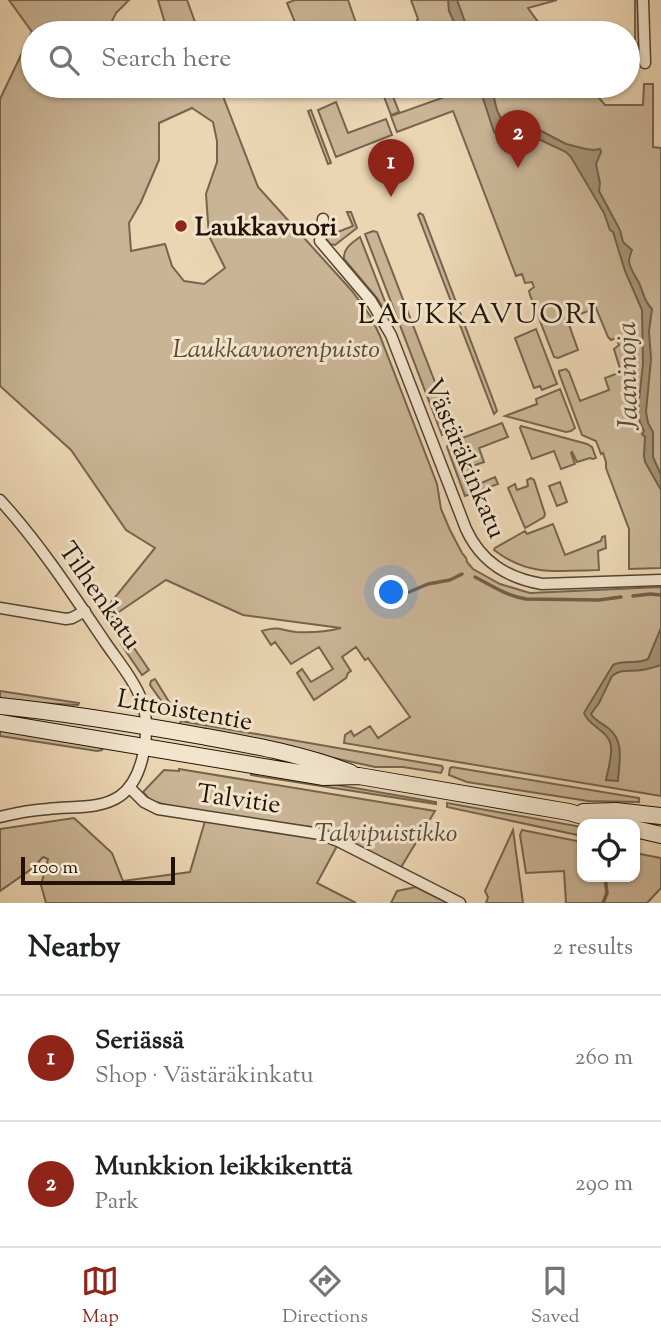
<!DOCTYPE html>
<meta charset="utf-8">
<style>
body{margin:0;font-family:"Sorts Mill Goudy",serif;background:#f6f6f6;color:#202124}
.controls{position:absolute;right:21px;bottom:21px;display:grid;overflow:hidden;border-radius:14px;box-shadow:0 2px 5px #0004}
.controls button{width:63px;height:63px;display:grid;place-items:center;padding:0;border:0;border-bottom:2px solid #e0e0e0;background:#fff;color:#202124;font:35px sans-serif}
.scale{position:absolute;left:21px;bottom:18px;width:154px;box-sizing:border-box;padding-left:7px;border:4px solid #211406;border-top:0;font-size:19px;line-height:24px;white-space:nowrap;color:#211406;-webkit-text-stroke:5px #f2e4cd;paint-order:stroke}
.you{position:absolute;left:392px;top:593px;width:24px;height:24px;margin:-18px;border:5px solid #fff;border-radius:50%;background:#1a73e8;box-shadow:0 0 0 10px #1a73e833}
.badge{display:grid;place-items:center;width:46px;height:46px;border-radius:50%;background:#8f2418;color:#fff;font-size:23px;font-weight:700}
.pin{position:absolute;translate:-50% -58px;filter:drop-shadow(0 2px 4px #0008)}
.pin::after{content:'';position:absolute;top:37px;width:24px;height:21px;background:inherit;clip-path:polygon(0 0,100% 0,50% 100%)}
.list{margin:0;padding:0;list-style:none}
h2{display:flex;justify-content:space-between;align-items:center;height:91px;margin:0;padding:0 28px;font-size:30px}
h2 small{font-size:23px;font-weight:400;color:#757577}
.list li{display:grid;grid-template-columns:46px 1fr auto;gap:21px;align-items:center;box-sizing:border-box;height:126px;padding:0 28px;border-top:2px solid #e0e0e0}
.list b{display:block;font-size:26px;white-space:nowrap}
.list p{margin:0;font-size:23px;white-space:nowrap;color:#757577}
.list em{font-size:23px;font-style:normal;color:#757577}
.icon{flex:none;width:38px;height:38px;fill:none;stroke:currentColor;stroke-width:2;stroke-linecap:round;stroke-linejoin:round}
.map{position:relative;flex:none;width:661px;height:903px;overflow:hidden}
.search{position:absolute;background:#fff;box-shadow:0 2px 5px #0004;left:21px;right:21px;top:21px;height:77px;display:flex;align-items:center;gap:18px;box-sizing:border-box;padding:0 24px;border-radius:38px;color:#757577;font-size:26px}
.sheet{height:343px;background:#fff}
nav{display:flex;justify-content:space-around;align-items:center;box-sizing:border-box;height:98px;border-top:2px solid #e0e0e0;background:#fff;font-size:19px;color:#757577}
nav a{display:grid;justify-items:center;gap:4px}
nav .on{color:#8f2418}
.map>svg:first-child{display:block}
</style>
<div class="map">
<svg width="661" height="903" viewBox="0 0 661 903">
<rect width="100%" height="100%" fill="#ebd5b2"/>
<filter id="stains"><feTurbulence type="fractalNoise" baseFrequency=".00286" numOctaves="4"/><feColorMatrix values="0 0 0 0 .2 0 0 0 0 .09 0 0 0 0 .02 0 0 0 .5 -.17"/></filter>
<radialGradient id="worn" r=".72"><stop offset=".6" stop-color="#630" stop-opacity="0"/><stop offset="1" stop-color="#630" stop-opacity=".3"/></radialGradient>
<path fill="#c9b495" stroke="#75644e" stroke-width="2" fill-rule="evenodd" d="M9 0H129L116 13 106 33H33V86H219L258 187 352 291 371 317 380 336 437 484 441 509 450 530 462 553 466 558 467 562 473 569 500 584 530 593 661 587V796L344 743 345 735 351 731 354 736 370 726 378 738 410 717 368 658 365 660 356 647 342 657 351 671 348 673 346 678 314 700 297 673 302 669 311 682 333 669 319 647 291 664 275 642 271 645 262 631C279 626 280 630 296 632 310 633 329 631 341 628L243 615 166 580 110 618 104 611 155 548 126 530 71 450 0 386V99L32 32ZM192 108 213 122 217 141V162L206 194 209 236 225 268 204 284 184 281 172 266 165 244 131 251 129 223 141 202 159 160V123Z
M158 0H187L199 33H157L165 23Z
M295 0H348L358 29 349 33H340L341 32 338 25 328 29 325 22 299 32 287 3Z
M411 0H557L528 8 546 33H420L417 26 419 25 417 20 418 19Z
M635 0H638L639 41 637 46 629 50V58H628V40L635 39Z
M644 84H653V147L661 148V568L629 569V529L606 468V462L603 453 601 454 596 441 582 435 559 373V371L566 369 569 372 580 401 609 390 605 378 621 372 614 349 619 345 616 338 611 340 608 337 596 308 567 319 578 350 558 358 554 357 530 295 529 291 534 287 532 282 525 283 522 274 516 276 453 111 397 132 391 116 442 98 438 86H589L605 105H643Z
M389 86 399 112 391 115 381 89Z
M336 102 348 133 386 119 392 135 336 157 318 110Z
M311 110 331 163 328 164 308 111Z
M347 212H351L357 228 335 245 330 244 325 237 353 226Z
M420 213 423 215 495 405 497 411 494 414 418 215Z
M373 231 377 232 453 429 442 435 365 234Z
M360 237 391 317 389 318 377 298 344 259C343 248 352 243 360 237Z
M536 329 557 384 542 390 540 386 534 388 515 338Z
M560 389 575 428 571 431 566 432 505 416 537 404 536 399Z
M502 423 508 437 479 448 484 462 472 466 479 484 495 477 498 484 465 496 447 447 449 443Z
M521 426 587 444 592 447 596 458 593 459 590 458 577 462 572 452 571 453 575 464 561 469 554 451 532 459 520 428Z
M531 478 534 480 545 514 544 517 525 528 508 488 515 484 517 490 528 486 527 480Z
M560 482 567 502 557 506 549 486Z
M553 524 565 555 601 541 602 537 605 536 606 548 598 551 599 570C558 571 529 577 494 550L495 548 525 531 527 534Z
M128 639 149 670 142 675 121 644Z
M155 679 171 705V707L165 706 150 685 151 681Z
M0 691 79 703 78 705 0 701Z
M181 721 442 766 443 768 441 773 403 767H375L212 731 179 725Z
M0 730 104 746 102 750 97 751 0 736Z
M452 767 639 798V802L588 801 467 782 449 775 450 768Z
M179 769 435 811 400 869 311 827 187 810 151 801 143 792 164 770 179 771Z
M251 774H274L436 802V804L251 775Z
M447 803 582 827V836L447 807Z
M74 818 112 853 123 881 190 872 205 821 311 837 337 846 317 883 356 903H46L41 885 48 859 43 857 33 868 0 891V829Z
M513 830 523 903H486L488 897 485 891Z
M522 830 582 842V877H635V853L661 858V888L647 903H566L564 871 526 873 520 835Z
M416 887 446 902 447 903H391L397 891Z"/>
<path fill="#a69378" stroke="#71604a" stroke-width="2" d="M448 0H457L469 33H459L449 11Z
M479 86H490C496 97 494 112 504 122L528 124 566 144 586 149 594 150 600 149 601 152 596 164 600 183 599 191 620 230 623 242 632 250C631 252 629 259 629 261 630 270 636 276 639 283 644 293 643 300 652 309L649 331 651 359 646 412 648 423 653 432V457L661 475V490L645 462 644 456 645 437 642 434 644 431 640 423 638 409 643 364 642 310 625 271 613 232 610 230 604 213 571 157 566 152 528 134 498 136 494 132Z
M661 628V665C655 667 648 669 642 670 630 672 622 668 612 676L599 703 591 714C595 721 602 723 608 728 625 740 619 763 618 781L606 780C608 770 612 757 611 747 610 731 589 727 584 713L613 665C624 659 637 665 648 659Z"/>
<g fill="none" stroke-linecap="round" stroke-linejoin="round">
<path stroke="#71604a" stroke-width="3.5" d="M475 577C492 586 507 596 526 599L599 600 621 597
M409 592 428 584 450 580 462 574
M633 596 650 594 661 595
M603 903 607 893 605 877"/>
<g stroke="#544431" stroke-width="13">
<path id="minor" d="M643 0 645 63
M323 219 320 241 371 301 391 335 466 529C481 562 507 578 542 584L661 580
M0 500C40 544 72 593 105 642 118 661 134 680 142 701 151 728 145 778 120 796 100 810 71 806 48 809 31 810 16 813 0 817
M0 608 66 619 72 618 85 611
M129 787 144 802 158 809 320 834 338 841 460 903"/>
</g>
<g stroke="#211406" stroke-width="18">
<path id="secondary" d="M0 706C67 713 134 724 201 736 251 745 303 754 351 773
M0 723 324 777 359 776 569 812 609 824
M583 812 616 811 661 816
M635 829 661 835"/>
</g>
<use href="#minor" stroke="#f2e4cd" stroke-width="10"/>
<use href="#secondary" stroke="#f2e4cd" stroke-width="16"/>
</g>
<circle fill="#8f2418" stroke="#f2e4cd" stroke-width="2.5" cx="181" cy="226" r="7"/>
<g text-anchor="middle" stroke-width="6" stroke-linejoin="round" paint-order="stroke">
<g font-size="26" font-weight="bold" fill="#211406" stroke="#f2e4cd" text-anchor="start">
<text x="195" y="235">Laukkavuori</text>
</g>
<g font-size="26" font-style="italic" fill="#5c4c38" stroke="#f2e4cd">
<text x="276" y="357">Laukkavuorenpuisto</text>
<text x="386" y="841">Talvipuistikko</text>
</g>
<g font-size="26" fill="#211406" stroke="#f2e4cd">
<text transform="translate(466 458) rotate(67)" y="9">Västäräkinkatu</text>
<text transform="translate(101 595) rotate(55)" y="9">Tilhenkatu</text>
<text transform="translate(185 709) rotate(10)" y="9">Littoistentie</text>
<text transform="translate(239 798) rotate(8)" y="9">Talvitie</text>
</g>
<g font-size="28" letter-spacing="2" fill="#211406" stroke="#f2e4cd">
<text x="478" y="323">LAUKKAVUORI</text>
</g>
<g font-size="28" font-style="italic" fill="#564734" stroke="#f2e4cd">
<text transform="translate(626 376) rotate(-91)" y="10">Jaaninoja</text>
</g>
</g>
<rect width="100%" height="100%" filter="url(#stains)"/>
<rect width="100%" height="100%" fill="url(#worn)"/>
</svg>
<div class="controls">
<button><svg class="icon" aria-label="locate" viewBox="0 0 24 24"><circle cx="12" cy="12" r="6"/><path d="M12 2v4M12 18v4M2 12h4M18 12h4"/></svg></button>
</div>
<div class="scale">100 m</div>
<div class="you"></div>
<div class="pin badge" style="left:391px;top:197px">1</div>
<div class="pin badge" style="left:518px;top:168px">2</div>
<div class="search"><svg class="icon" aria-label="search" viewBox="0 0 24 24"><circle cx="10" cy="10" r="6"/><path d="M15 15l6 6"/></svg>Search here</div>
</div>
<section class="sheet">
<h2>Nearby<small>2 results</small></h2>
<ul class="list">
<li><span class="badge">1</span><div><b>Seriässä</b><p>Shop · Västäräkinkatu</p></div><em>260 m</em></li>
<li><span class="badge">2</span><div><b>Munkkion leikkikenttä</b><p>Park</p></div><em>290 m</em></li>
</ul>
</section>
<nav>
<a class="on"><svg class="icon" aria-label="map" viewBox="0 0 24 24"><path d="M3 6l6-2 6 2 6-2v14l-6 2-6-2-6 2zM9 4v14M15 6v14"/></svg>Map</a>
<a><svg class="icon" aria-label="directions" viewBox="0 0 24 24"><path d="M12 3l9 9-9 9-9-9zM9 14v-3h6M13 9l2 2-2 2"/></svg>Directions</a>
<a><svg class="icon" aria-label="saved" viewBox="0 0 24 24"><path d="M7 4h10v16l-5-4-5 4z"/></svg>Saved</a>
</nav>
